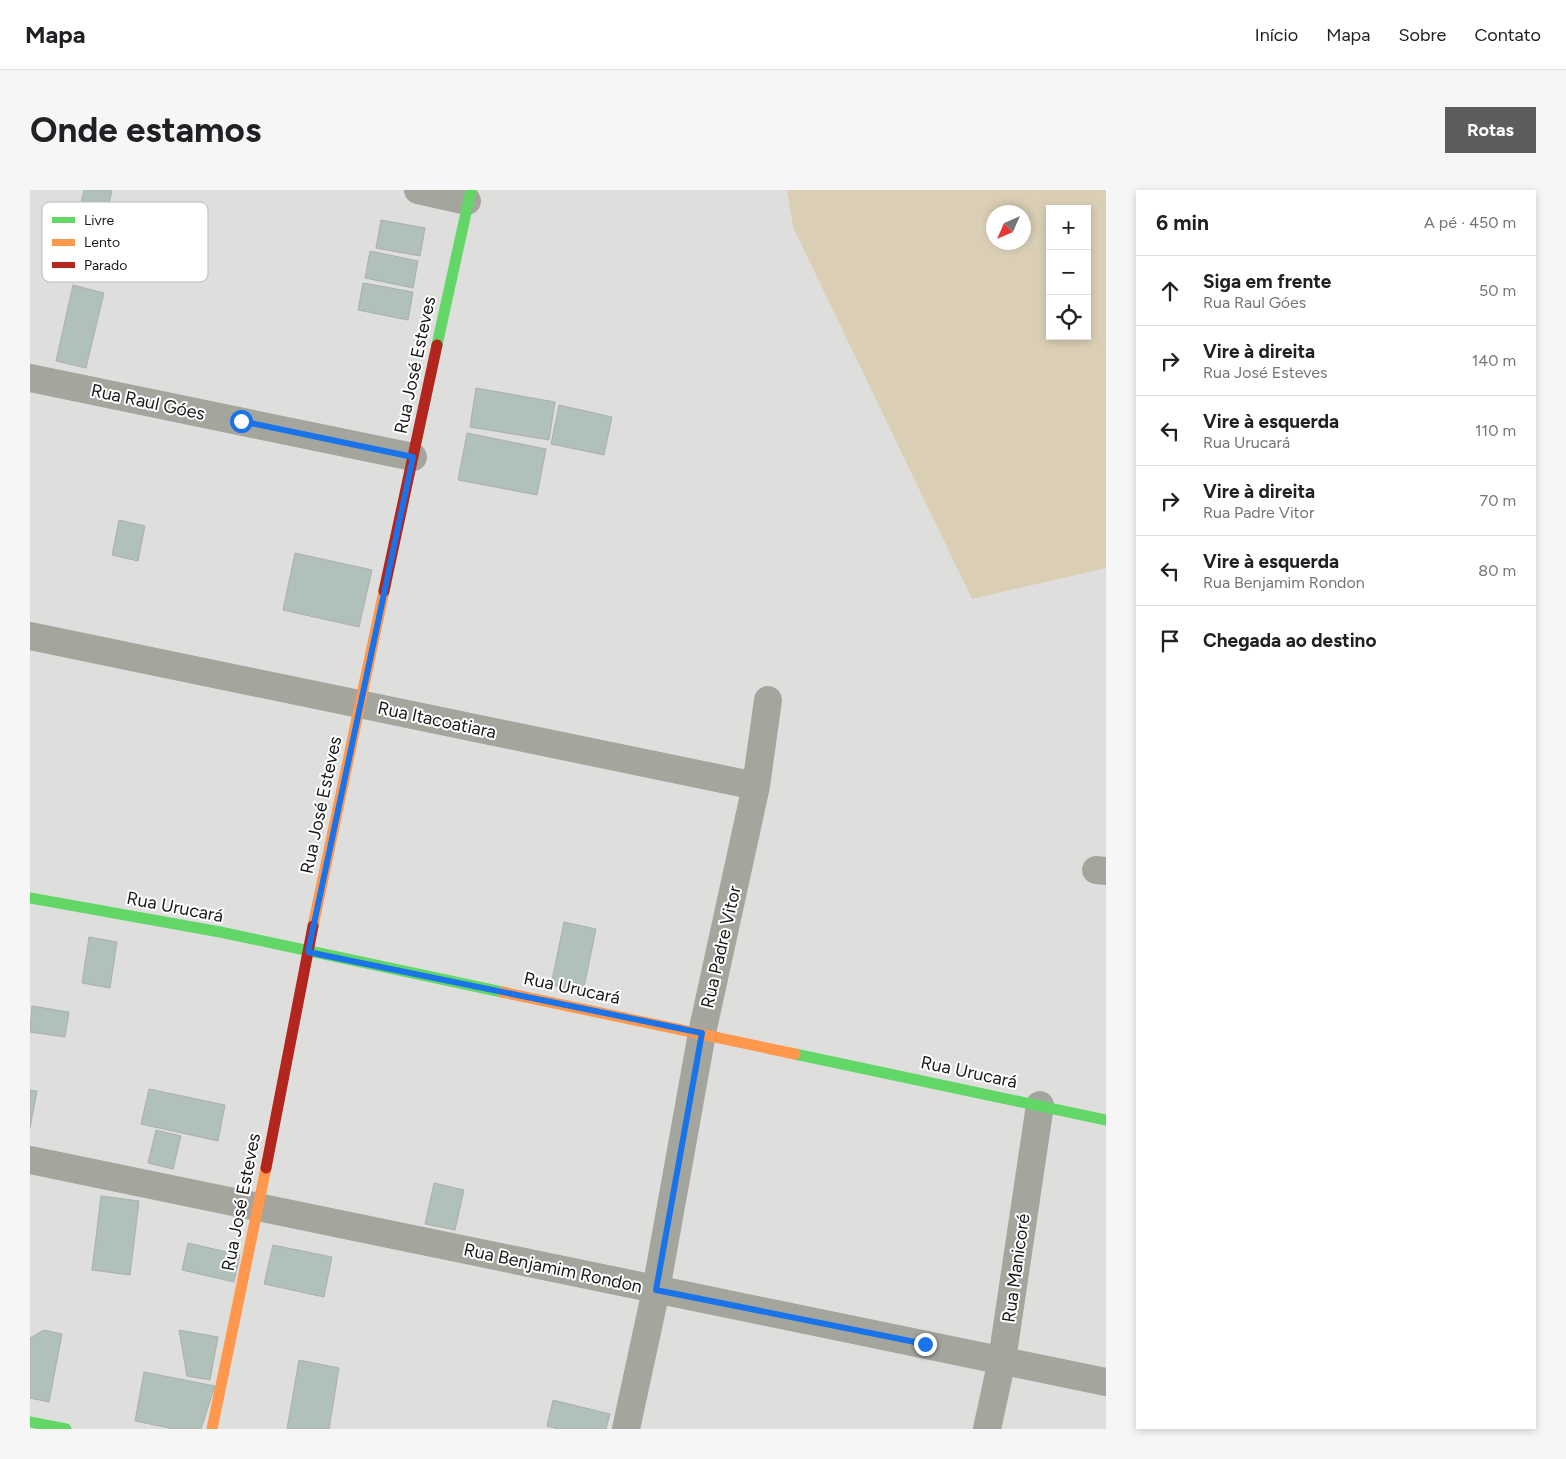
<!DOCTYPE html>
<html lang="pt">
<meta charset="utf-8">
<style>
body{margin:0;font-family:Figtree,sans-serif;background:#f6f6f6;color:#202124}
.controls{position:absolute;right:15px;top:15px;display:grid;overflow:hidden;border-radius:0px;box-shadow:0 2px 8px #0003}
.controls button{width:45px;height:45px;display:grid;place-items:center;padding:0;border:0;border-bottom:1px solid #e0e0e0;background:#fff;color:#202124;font:25px sans-serif}
.compass{position:absolute;left:956px;top:15px;width:45px;height:45px;border-radius:50%;background:#fff;box-shadow:0 2px 8px #0003;rotate:225deg}
.stop{position:absolute;width:15px;height:15px;margin:-11px;border:4px solid #1a73e8;border-radius:50%;background:#fff}
.stop.end{background:#1a73e8;border-color:#fff;box-shadow:0 1px 5px #0008}
.list{margin:0;padding:0;list-style:none}
h2{display:flex;justify-content:space-between;align-items:center;height:65px;margin:0;padding:0 20px;font-size:21px}
h2 small{font-size:16px;font-weight:400;color:#757577}
.list li{display:grid;grid-template-columns:32px 1fr auto;gap:15px;align-items:center;box-sizing:border-box;height:70px;padding:0 20px;border-top:1px solid #e0e0e0}
.list b{display:block;font-size:19px;white-space:nowrap}
.list p{margin:0;font-size:16px;white-space:nowrap;color:#757577}
.list em{font-size:16px;font-style:normal;color:#757577}
.icon{flex:none;width:28px;height:28px;fill:none;stroke:currentColor;stroke-width:2;stroke-linecap:round;stroke-linejoin:round}
.map{position:relative;flex:none;width:1076px;height:1239px;overflow:hidden;border-radius:0px}
header{display:flex;align-items:center;gap:30px;box-sizing:border-box;height:70px;padding:0 25px;background:#fff;border-bottom:1px solid #e0e0e0}
header strong{font-size:24px}
nav{display:flex;gap:28px;margin-inline-start:auto;font-size:18px}
.intro{display:flex;align-items:center;justify-content:space-between;box-sizing:border-box;height:120px;padding:0 30px}
h1{margin:0;font-size:35px}
.button{padding:12px 22px;border-radius:0px;background:#5d5e5c;color:#fff;font-size:18px;font-weight:700}
main{display:flex;gap:30px;padding:0 30px}
aside{flex:1;background:#fff;border-radius:0px;box-shadow:0 2px 8px #0003}
.map>svg:first-child{display:block}
</style>
<header>
<strong>Mapa</strong>
<nav><a>Início</a><a>Mapa</a><a>Sobre</a><a>Contato</a></nav>
</header>
<div class="intro"><h1>Onde estamos</h1><a class="button">Rotas</a></div>
<main>
<div class="map">
<svg width="1076" height="1239" viewBox="0 0 1076 1239">
<rect width="100%" height="100%" fill="#dedfdd"/>
<path fill="#dacfb5" fill-rule="evenodd" d="M757 0H1076V378L942 409 763 37ZM1020 19H1057V146H1020ZM964 22H994V52H964Z"/>
<path fill="#afc1b8" stroke="#adaead" d="M54 0H82L76 27 49 21Z
M351 30 395 38 390 66 346 58Z
M340 61 388 71 383 98 335 88Z
M333 93 383 102 378 130 328 120Z
M43 95 74 103 56 178 26 171Z
M446 198 525 212 519 250 440 237Z
M529 215 582 227 574 265 521 254Z
M437 243 516 259 507 305 428 290Z
M89 330 115 336 108 371 82 365Z
M265 363 342 380 329 437 253 420Z
M534 732 566 739 553 802 521 795Z
M59 747 87 752 80 798 52 793Z
M2 816 39 822 35 847 0 842Z
M119 899 195 915 188 951 111 934Z
M0 900 7 901 0 938Z
M126 940 151 946 143 979 118 973Z
M404 993 434 1000 425 1040 395 1034Z
M71 1006 109 1011 100 1085 62 1080Z
M158 1053 210 1065 204 1092 152 1080Z
M243 1055 302 1067 294 1107 234 1094Z
M14 1140 32 1144 19 1212 0 1208V1148Z
M149 1140 188 1147 180 1190 157 1186Z
M269 1170 309 1178 299 1239H257Z
M114 1182 185 1196 171 1239H144L105 1231Z
M523 1210 580 1224 576 1239H528L517 1236Z"/>
<g fill="none" stroke-linecap="round" stroke-linejoin="round">
<path stroke="#a4a59d" stroke-width="28" d="M388 0 437 11
M0 188 383 267
M0 446 726 596
M1066 680 1076 681
M0 970 1076 1192
M596 1239 626 1100 672 843 726 596 738 510
M957 1239 972 1170 1010 915"/>
<path stroke="#63d668" stroke-width="11" d="M407 155 441 0
M0 708 190 742 472 802
M765 864 1076 930
M0 1232 36 1239"/>
<path stroke="#ff974d" stroke-width="11" d="M283 736 354 401
M472 802 765 864
M182 1239 236 978"/>
<path stroke="#b3261e" stroke-width="11" d="M354 401 407 155
M236 978 283 736"/>
</g>
<g fill="none" stroke-linecap="round" stroke-linejoin="round">
<path stroke="#1a73e8" stroke-width="6" d="M211 231 383 267 278 762 672 843 626 1100 895 1154"/>
</g>
<g text-anchor="middle" stroke-width="4" stroke-linejoin="round" paint-order="stroke">
<g font-size="18" fill="#171817" stroke="#fff">
<text transform="translate(385 175) rotate(-78)" y="6">Rua José Esteves</text>
<text transform="translate(118 212) rotate(12)" y="6">Rua Raul Góes</text>
<text transform="translate(407 530) rotate(12)" y="6">Rua Itacoatiara</text>
<text transform="translate(291 615) rotate(-78)" y="6">Rua José Esteves</text>
<text transform="translate(145 717) rotate(11)" y="6">Rua Urucará</text>
<text transform="translate(691 757) rotate(-77)" y="6">Rua Padre Vitor</text>
<text transform="translate(542 798) rotate(12)" y="6">Rua Urucará</text>
<text transform="translate(939 882) rotate(12)" y="6">Rua Urucará</text>
<text transform="translate(211 1012) rotate(-79)" y="6">Rua José Esteves</text>
<text transform="translate(523 1078) rotate(12)" y="6">Rua Benjamim Rondon</text>
<text transform="translate(986 1078) rotate(-82)" y="6">Rua Manicoré</text>
</g>
</g>
<rect x="12" y="12" width="166" height="80" rx="8" fill="#fff" stroke="#b9bab9" stroke-width="1"/>
<rect x="22" y="27" width="23" height="6" fill="#63d668"/>
<rect x="22" y="49" width="23" height="7" fill="#ff974d"/>
<rect x="22" y="72" width="23" height="6" fill="#b3261e"/>
<g font-size="14" fill="#171817">
<text x="54" y="35">Livre</text>
<text x="54" y="57">Lento</text>
<text x="54" y="80">Parado</text>
</g>
</svg>
<div class="controls">
<button>+</button>
<button>−</button>
<button><svg class="icon" aria-label="locate" viewBox="0 0 24 24"><circle cx="12" cy="12" r="6"/><path d="M12 2v4M12 18v4M2 12h4M18 12h4"/></svg></button>
</div>
<svg class="compass" viewBox="-18 -18 36 36"><path d="M0-13l5 13h-10z" fill="#e53935"/><path d="M0 13l5-13h-10z" fill="#757577"/></svg>
<div class="stop" style="left:211px;top:231px"></div>
<div class="stop end" style="left:895px;top:1154px"></div>
</div>
<aside>
<h2>6 min<small>A pé · 450 m</small></h2>
<ul class="list">
<li><svg class="icon" aria-label="ahead" viewBox="0 0 24 24"><path d="M12 20V5M6 11l6-6 6 6"/></svg><div><b>Siga em frente</b><p>Rua Raul Góes</p></div><em>50 m</em></li>
<li><svg class="icon" aria-label="right" viewBox="0 0 24 24"><path d="M7 20v-9h11M14 6l5 5-5 5"/></svg><div><b>Vire à direita</b><p>Rua José Esteves</p></div><em>140 m</em></li>
<li><svg class="icon" aria-label="left" viewBox="0 0 24 24"><path d="M17 20v-9H6M10 6l-5 5 5 5"/></svg><div><b>Vire à esquerda</b><p>Rua Urucará</p></div><em>110 m</em></li>
<li><svg class="icon" aria-label="right" viewBox="0 0 24 24"><path d="M7 20v-9h11M14 6l5 5-5 5"/></svg><div><b>Vire à direita</b><p>Rua Padre Vitor</p></div><em>70 m</em></li>
<li><svg class="icon" aria-label="left" viewBox="0 0 24 24"><path d="M17 20v-9H6M10 6l-5 5 5 5"/></svg><div><b>Vire à esquerda</b><p>Rua Benjamim Rondon</p></div><em>80 m</em></li>
<li><svg class="icon" aria-label="arrive" viewBox="0 0 24 24"><path d="M6 21V4h12l-3 4 3 4H6"/></svg><div><b>Chegada ao destino</b></div></li>
</ul>
</aside>
</main>
